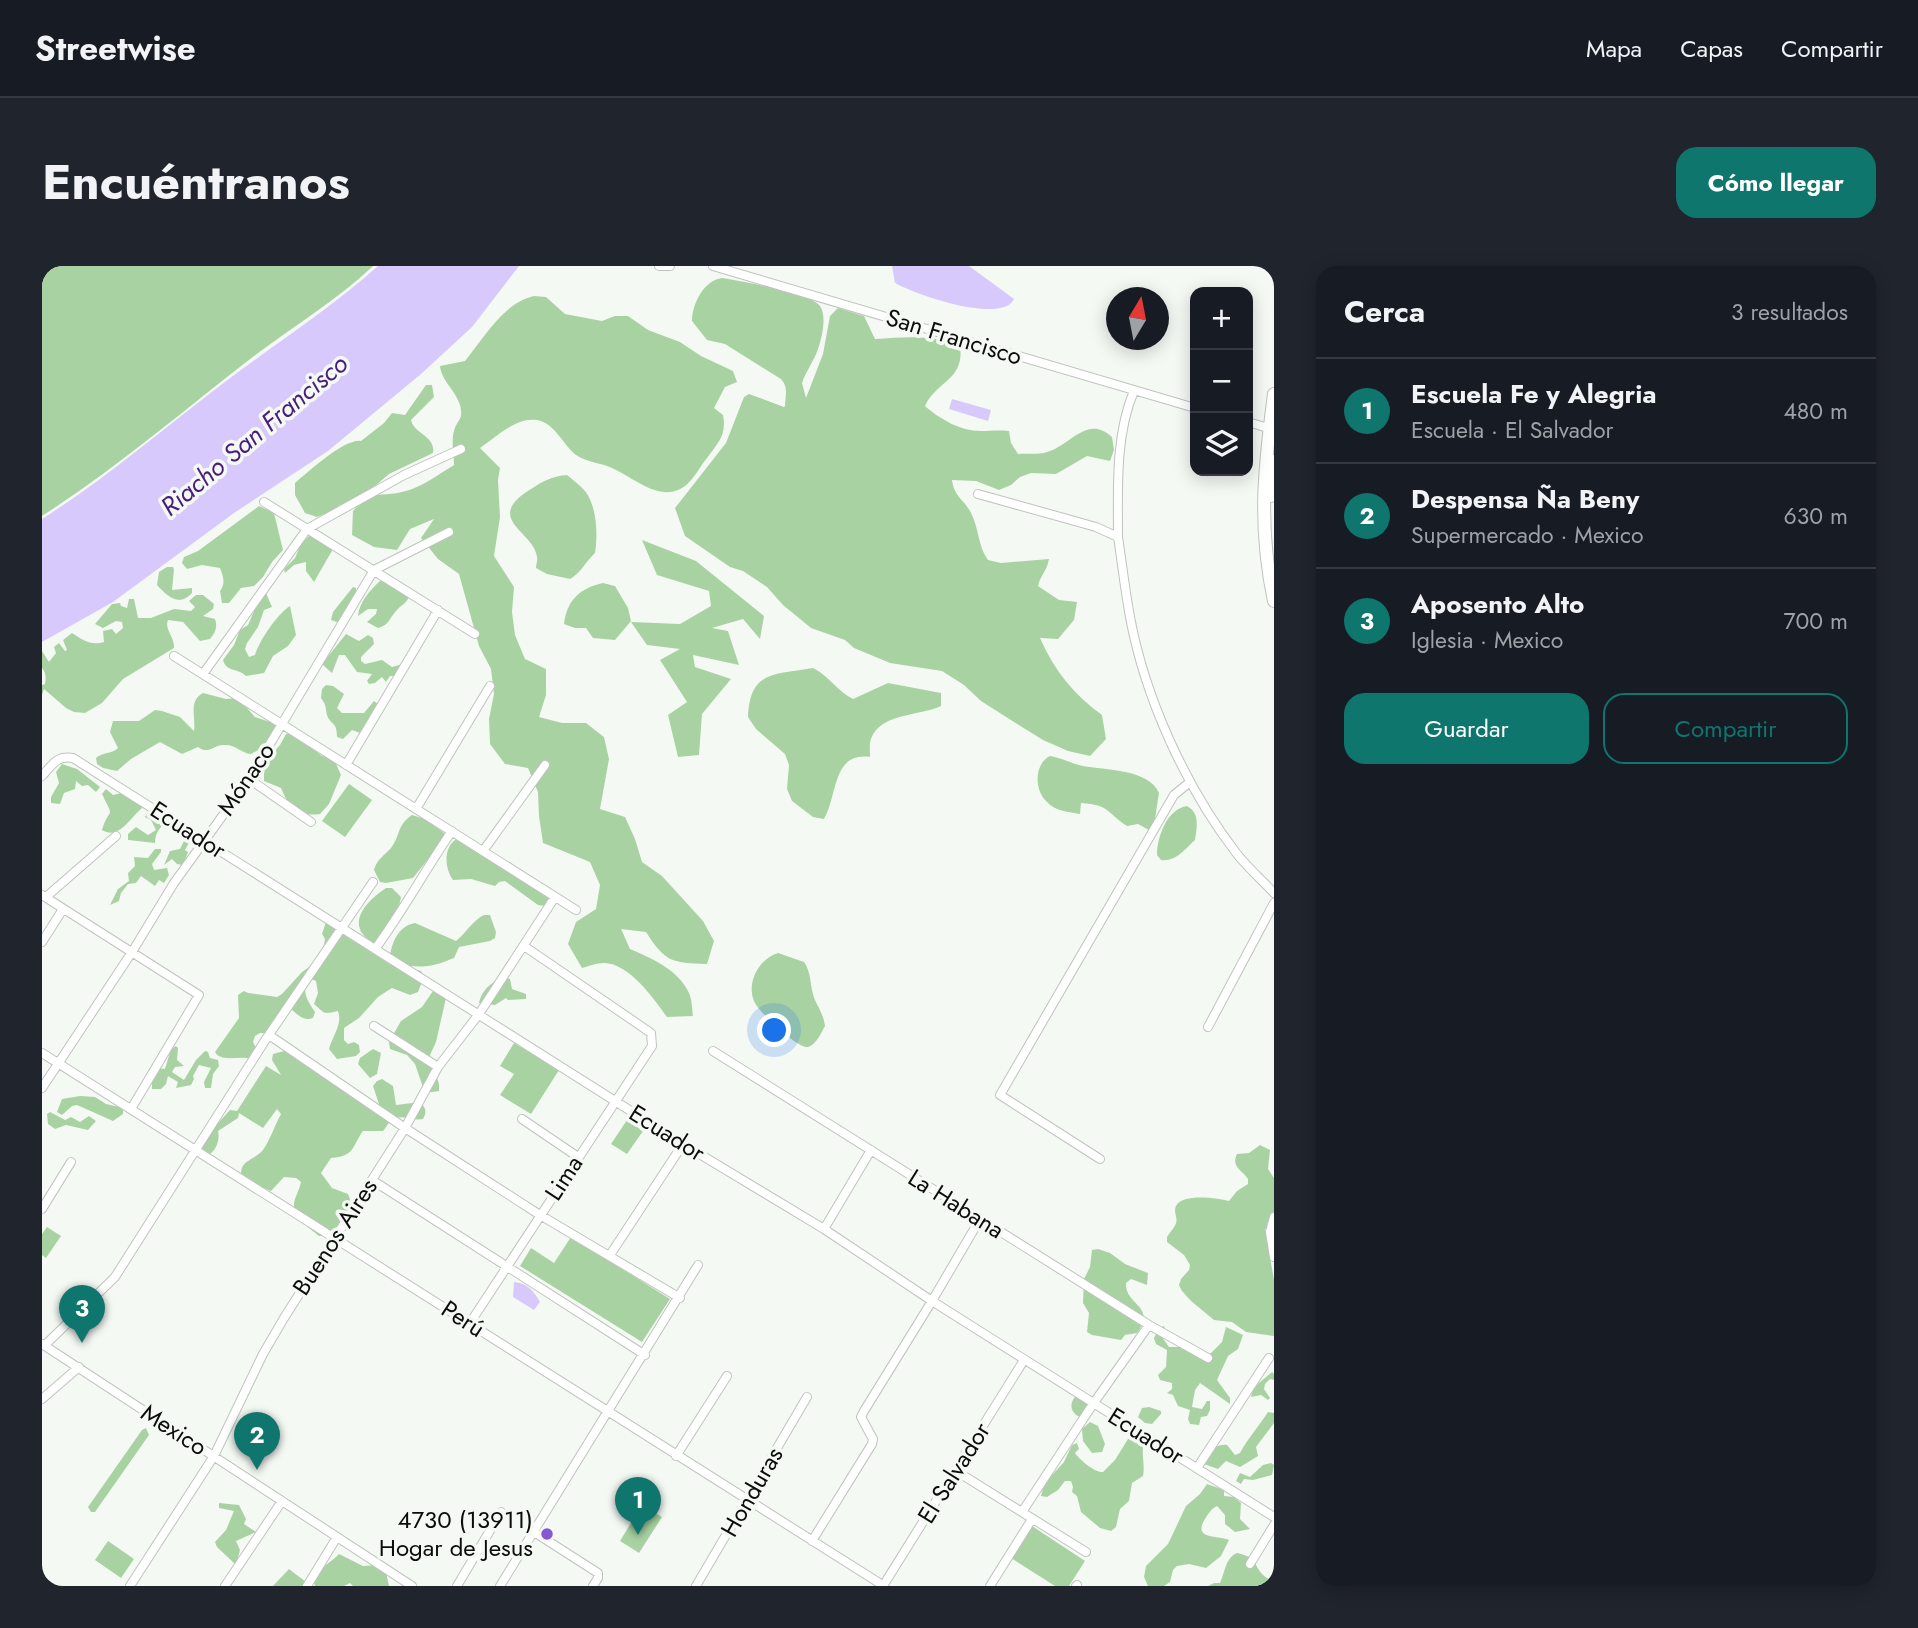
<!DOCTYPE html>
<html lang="es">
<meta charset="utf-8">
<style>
body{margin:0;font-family:Jost,sans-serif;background:#20242c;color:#f1f3f6}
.controls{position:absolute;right:21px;top:21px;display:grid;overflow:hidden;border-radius:14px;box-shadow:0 4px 18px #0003}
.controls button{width:63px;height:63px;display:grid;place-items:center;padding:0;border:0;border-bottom:2px solid #363941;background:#171b24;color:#f1f3f6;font:35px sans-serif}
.compass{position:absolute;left:1064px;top:21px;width:63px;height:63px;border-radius:50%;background:#171b24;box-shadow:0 4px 18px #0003;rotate:10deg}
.you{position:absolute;left:733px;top:765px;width:24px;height:24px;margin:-18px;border:5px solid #fff;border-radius:50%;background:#1a73e8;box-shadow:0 0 0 10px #1a73e833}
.badge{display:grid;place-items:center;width:46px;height:46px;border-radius:50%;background:#0f766e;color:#fff;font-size:23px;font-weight:700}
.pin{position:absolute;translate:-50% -58px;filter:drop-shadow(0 2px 4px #0008)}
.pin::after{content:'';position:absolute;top:37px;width:24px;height:21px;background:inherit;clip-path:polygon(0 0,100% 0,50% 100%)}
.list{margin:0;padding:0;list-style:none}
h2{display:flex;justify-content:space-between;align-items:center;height:91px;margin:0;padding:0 28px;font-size:30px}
h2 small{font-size:23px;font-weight:400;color:#9ea1a6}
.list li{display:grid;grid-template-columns:46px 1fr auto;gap:21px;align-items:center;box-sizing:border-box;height:105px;padding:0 28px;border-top:2px solid #363941}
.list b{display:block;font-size:26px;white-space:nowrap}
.list p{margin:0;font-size:23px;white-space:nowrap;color:#9ea1a6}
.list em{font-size:23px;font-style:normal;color:#9ea1a6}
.actions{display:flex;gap:14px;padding:21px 28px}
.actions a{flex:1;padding:16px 0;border:2px solid #0f766e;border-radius:21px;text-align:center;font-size:24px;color:#0f766e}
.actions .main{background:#0f766e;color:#fff}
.icon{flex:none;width:38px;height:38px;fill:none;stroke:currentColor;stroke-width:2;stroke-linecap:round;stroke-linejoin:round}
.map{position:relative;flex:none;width:1232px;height:1320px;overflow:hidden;border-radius:21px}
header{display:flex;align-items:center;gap:42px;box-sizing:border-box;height:98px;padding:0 35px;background:#171b24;border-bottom:2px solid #363941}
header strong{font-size:33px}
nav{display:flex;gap:38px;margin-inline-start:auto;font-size:24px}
.intro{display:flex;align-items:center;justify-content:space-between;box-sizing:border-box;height:168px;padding:0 42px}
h1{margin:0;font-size:49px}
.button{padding:18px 32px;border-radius:21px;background:#0f766e;color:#fff;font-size:24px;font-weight:700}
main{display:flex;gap:42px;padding:0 42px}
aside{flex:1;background:#171b24;border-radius:21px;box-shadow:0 4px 18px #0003}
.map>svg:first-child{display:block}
</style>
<header>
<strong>Streetwise</strong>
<nav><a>Mapa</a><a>Capas</a><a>Compartir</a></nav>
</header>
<div class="intro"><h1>Encuéntranos</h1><a class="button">Cómo llegar</a></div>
<main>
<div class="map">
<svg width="1232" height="1320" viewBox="0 0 1232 1320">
<rect width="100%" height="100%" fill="#f5f9f4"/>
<path fill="#a9d2a3" d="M0 0H331C295 34 252 60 212 90 142 144 75 202 0 250Z
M680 12C698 15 769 27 778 40 785 50 780 72 776 83 772 95 764 105 760 117L764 132 781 88 788 50 796 42 822 50 833 73C862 71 890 68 918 80 923 114 894 115 883 140 898 153 918 165 939 165 949 165 957 164 967 165L969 177 976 188C985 187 996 189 1005 186 1029 179 1045 148 1070 171L1072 184 1068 195 1045 190 1014 208 989 207 978 211 969 219 957 224 934 215 910 214C912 231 922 233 929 247 937 262 936 281 946 294L959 297 1007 293C1005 305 998 310 996 320L1017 334 1035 336 1032 354 1016 373 998 372C1012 404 1032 429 1060 449L1064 473 1048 490 1026 485 1001 474 961 449 939 435 922 419 900 405 848 397 812 382 803 374 769 362 741 339 725 321 701 305 688 301 643 270 633 242 684 177 702 131 707 128 742 141 743 140C743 130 747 122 739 113L683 78 665 74 650 55C650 38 662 14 680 12Z
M492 30 504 31 523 48 560 55 573 50H586L606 64 638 76 659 90 691 105 695 116 683 121 672 142 681 149C685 169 676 177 665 192 659 199 655 207 650 213 626 242 598 216 574 204 562 197 546 197 534 189 521 179 513 157 495 154 474 151 454 171 438 182L458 202 456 214 458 251 452 290 472 321 470 346 473 369 483 393 504 403V429L497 451 520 457H544L562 471 567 493 558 543 583 551 593 573 600 596 620 610 661 655 672 675 665 698C630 697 623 696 604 666L579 663 588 683C609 692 637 704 647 727 650 733 650 743 651 750L625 751C612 733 587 697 562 697 555 697 547 700 540 702L526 678 534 656 554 643 558 619 548 596 501 577 497 550 496 526 486 502 463 498 448 478 447 453 452 428 449 403 437 380 417 308 396 293 379 272 392 253 368 263 355 284 332 281 310 269 311 245 326 229C369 229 377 221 412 199 412 189 409 175 412 165 415 153 422 155 418 139 414 125 399 114 398 100L423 95C442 72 461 37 492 30Z
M384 119H390L392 131 369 154C372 168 394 170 391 187L347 208 326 226 296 240 295 243 275 251 263 247 253 229V217C266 206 303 172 319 175L342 157 350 147 363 149Z
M525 209C531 214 538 219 543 225 555 240 556 269 553 287 543 296 540 306 528 313L505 308 494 302C494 298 496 294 495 291 492 265 440 253 489 223 501 215 511 210 525 209Z
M217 240 232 247 241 284 230 296 221 311 212 320 199 322 187 337H180L178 325C184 317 181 310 178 302L160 299 145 303 140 297 142 291 156 285Z
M268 269 291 283 272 316 264 305V296L252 299 243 307 242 303 253 292 259 278Z
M600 274 654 295 722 350 718 373 701 353 670 362 686 365 697 399 651 389 653 401 689 413 660 448 657 489 636 491 626 449 645 436 618 394 638 383 605 379 589 356 638 358 669 340 667 325 615 309Z
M125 301H131L132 304 130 324 150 322V327C137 341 126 331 115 319L117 306Z
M338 315 351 317 367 331C364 338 359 339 354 345 347 353 347 359 336 362L325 356 334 348 335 343H326L316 350C317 337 328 324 338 315Z
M561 317 573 320 586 342 589 355 573 374 551 372 544 362H533L522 358C525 334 538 322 561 317Z
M311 321 314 322V329L298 354 295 356 289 354 291 346Z
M224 327 230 341 222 344 216 361 205 377 203 383 207 391 213 389C217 375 236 347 248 340L254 369 246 380 231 390 222 407 204 410C196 402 184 406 181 394L192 379 198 364 206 359 218 331Z
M154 329H161L172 338 171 343 161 350 173 353C176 361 173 367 168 373L158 375 141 356 126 354C122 363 133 371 132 382L81 413 60 437 43 447 32 446 24 442 2 423 0 429V419L3 418C4 413 4 406 0 402V385L7 396 14 387 12 381 17 377 23 385 25 384 21 374 30 367C41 374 49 380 62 376L61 365 70 363 74 368 81 362 80 356 74 355 61 362 53 358 70 338 78 337 79 340 85 342 87 333H92L96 352H109L132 343 149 345 153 341 147 335Z
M304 368 317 375 326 369 331 372 332 378 319 391V395L323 398 340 394 350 401 361 398 353 410H348L344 416 340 411 333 417 327 418 325 415 330 408 315 406 303 389H297L290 407 280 398Z
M771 402C787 410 795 425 811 433L846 417 899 427V440C878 450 838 447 829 473 827 478 828 485 828 491 790 486 796 529 782 553L771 551 750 535 745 523 747 499 743 488 714 463 706 451C708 404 732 409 771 402Z
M284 419 291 420 302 428 295 442 300 447H322L332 435 337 439 321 465 318 467 310 464 301 473 295 471C295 455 289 460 285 449 283 441 285 440 279 432L280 423Z
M161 427 184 433 196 432 213 451 234 458C233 475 222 481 209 488 199 487 193 478 182 479 171 479 167 489 156 481L140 488 118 476 89 493 75 505 61 502 55 498 54 492C61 486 70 488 76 482L68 466 71 455H97L113 444 120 445 138 451 152 465C154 451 146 435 161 427Z
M250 467 280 490 291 491 299 509 287 538 278 548C255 551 247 541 239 522L222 515V497L238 479 244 468Z
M1008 490C1020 492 1030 498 1041 500 1063 504 1107 503 1117 527L1112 559 1107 564 1096 558 1085 560C1063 546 1069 539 1039 537L1038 548C1027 546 1013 545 1005 536 992 524 992 498 1008 490Z
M20 498 35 503 58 521 54 526 46 519 40 520 34 515 33 523 22 527 18 538 9 537V531L17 517 14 506Z
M307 518 330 534 303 571 280 555Z
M64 523 71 529 80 527 99 539 100 542C87 553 77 574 60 564 68 539 73 555 60 528Z
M1145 540C1158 547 1155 561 1153 574 1143 583 1134 596 1119 594L1115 589C1115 571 1125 543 1145 540Z
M106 546 117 551 124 546 128 550 126 556C118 560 113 567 113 577L86 574V568L94 561 106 569 114 564 109 554 103 551Z
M370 549 383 553 402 567V573L371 612 344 617 338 616 332 604C335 593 342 590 349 582 359 569 354 560 370 549Z
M143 573 148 575 143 584 146 586 141 599 135 598 130 593 122 599 128 585 138 583Z
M413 574 419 575 505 629 507 635 503 640 496 639 463 615 457 616 453 620 429 613 411 614C403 603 401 583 413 574Z
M113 583H119V586L110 598 112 604 125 602 127 609 122 617 117 614 113 620 99 610 94 617 86 618 79 627 77 635 68 639 76 623 87 615 86 607 93 600 92 591 106 592Z
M344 622H350L359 631 355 651 338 675 332 677C301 660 324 635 344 622Z
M442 649H448L454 666 453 672 448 675 417 681 412 692C388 702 379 702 354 698L348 689C351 674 357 660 373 657L414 675C424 667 432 653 442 649Z
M284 656 307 668 329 686 346 697 379 705 382 711 376 726 368 729 350 722 336 731 317 752 302 762V774L306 778 312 776 317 779 318 786 314 790 295 793 287 783C290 771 301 758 296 745 280 749 283 747 272 738L276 727 274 715 269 713C257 722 266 736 273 746L271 752C262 755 257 750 250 744L251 738 230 768 218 767 213 770 211 776 214 782 210 793C195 789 180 797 173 786L197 752 196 729 202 725 206 727 235 731 240 728 260 706 270 699 282 679 283 673 280 668Z
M736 687 762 696C769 706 768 717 771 728 774 740 781 745 783 760 779 767 774 779 766 781 756 783 716 746 712 735 704 716 718 692 736 687Z
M465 712 468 713 470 723 484 728V733L466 734 464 732 453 739 437 737C440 723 452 713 465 712Z
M393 722 404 732 394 776 388 789 397 818V825L383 827 373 798 365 789 348 783 347 776 359 755 380 741Z
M472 777 517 804 489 848 458 829 472 808 458 800Z
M134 780 136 782 135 794 142 800 133 801 130 806 142 814 154 794 163 785 166 786 168 792 176 794 177 800 171 808 169 822H163L162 816 169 802 157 799 151 810 152 813 149 819 134 822 136 816 126 810 124 818 119 823H110V811L115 802 123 803 129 783Z
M331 783 339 787 335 808 328 812 316 798 318 792Z
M242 785 262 788 338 841 331 820 335 815 340 813 351 820 354 839 378 836C384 842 385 846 381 853 372 855 360 849 352 852 347 854 345 861 341 865H321C309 882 313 890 289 892L279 907 290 922 306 928 308 933 302 961 284 970H277C266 960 247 951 253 933 255 927 258 922 259 916L254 912 242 911 229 925 200 913C195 894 212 895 221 884 228 874 233 859 239 848L235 843 221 862 197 847 196 852 176 865C178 873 175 883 168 888L159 882 168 866 188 844 195 845 224 800 239 809 230 794 231 788Z
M38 830 53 831 64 838 81 842V848L71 855 35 839 30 840 20 849 15 846 20 833Z
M8 846 23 854 29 851 38 856 47 850 54 855 46 864 24 859 13 863 6 858 5 848Z
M585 854 601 865 585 888 569 878Z
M1218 879 1228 884 1226 903 1232 912V960L1223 963 1232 1014V1070L1204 1066 1190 1056 1172 1054 1149 1035 1140 1025 1137 1019 1139 1013 1147 1004 1148 999 1142 989 1125 976V971C1128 966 1133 961 1134 957 1136 951 1131 946 1134 940 1140 927 1176 932 1187 935L1195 925 1206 918V913C1199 903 1189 901 1195 888L1207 887Z
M5 961 19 970 4 992 0 989V968Z
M529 971 628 1033 600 1076 478 1000 489 982 512 997Z
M1056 983 1068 987 1083 998 1106 1007 1105 1019 1089 1013 1084 1017C1083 1040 1115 1039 1095 1067L1083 1069 1079 1074 1050 1069 1045 1066 1047 1047 1041 1037 1042 1013 1048 1001 1050 984Z
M1122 1060 1124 1066 1120 1071 1127 1081H1139L1167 1089 1180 1076 1184 1061 1201 1069 1196 1083 1186 1090 1175 1114 1188 1132V1138L1158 1117 1153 1124 1150 1141 1160 1143 1165 1135H1168V1144L1165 1150 1159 1151 1157 1159 1148 1158 1146 1153 1148 1144 1136 1140 1131 1129 1125 1127 1130 1123V1117L1118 1114 1116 1109 1124 1101 1125 1084 1114 1078 1112 1072 1117 1062Z
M1230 1106 1232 1108V1114L1228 1113 1223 1118 1222 1123 1228 1132 1226 1134 1219 1129 1209 1131 1211 1122Z
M1035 1129 1052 1137 1040 1152C1028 1148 1026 1137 1035 1129Z
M1107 1141 1119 1145V1148L1110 1158 1103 1157 1096 1151 1100 1142Z
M1226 1146 1232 1147V1157L1214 1181 1216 1190 1198 1201 1184 1195 1176 1203 1162 1198C1166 1188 1172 1177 1185 1179L1193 1189 1198 1187C1206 1172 1217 1160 1226 1146Z
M1048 1156 1056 1160 1063 1178 1060 1186 1050 1187 1041 1175 1040 1163Z
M104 1162 107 1169 53 1246H49L46 1241 100 1164Z
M1092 1172 1101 1181C1100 1191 1103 1202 1101 1210L1090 1217 1087 1235 1078 1243 1074 1261 1069 1265 1058 1262 1039 1246 1035 1230 1030 1226 1031 1221 1029 1215H1023L1016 1224 1005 1231 999 1230 1002 1218 1022 1196 1030 1179 1035 1177 1037 1183 1033 1187C1037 1193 1053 1207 1061 1206L1073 1194 1086 1173Z
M1229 1197 1232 1199 1230 1209 1211 1214 1202 1213 1199 1218 1194 1215 1198 1207 1208 1211 1221 1199Z
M1165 1218 1182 1224V1230L1192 1231 1199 1237 1198 1253 1208 1263 1193 1266 1183 1258V1249L1175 1240C1169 1243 1167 1247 1163 1253 1150 1274 1176 1269 1187 1274L1179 1290 1164 1302 1147 1298 1135 1300 1131 1304 1128 1316 1122 1320H1106L1102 1311 1104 1300 1126 1278 1144 1240 1158 1228Z
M177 1237 197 1239 204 1253 202 1258 214 1266 194 1275 198 1284 194 1299 175 1281 173 1276 184 1264 192 1245 177 1242Z
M600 1239 620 1251 597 1287 578 1275Z
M990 1260 1043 1295 1027 1320H1013L969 1292Z
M66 1275 92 1293 79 1312 53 1294Z
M1195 1287C1218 1293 1208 1293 1220 1308 1225 1313 1229 1313 1232 1320H1166L1172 1317H1178C1183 1307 1183 1292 1195 1287Z
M297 1288 321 1300 336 1299 344 1306 347 1320H311L308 1317 302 1320H273C268 1306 288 1298 297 1288Z
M247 1303 264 1316V1320H231Z"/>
<path fill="#d8c9fc" d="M336 0H477L430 61 379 108 286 185 192 247 71 336 0 376V253C62 214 117 166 175 122 228 81 286 45 336 0Z
M850 0H927L972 33C960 59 872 28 853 17Z
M910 133 949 144 946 155 907 143Z
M472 1016C485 1017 492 1025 498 1036L492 1044 471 1031Z"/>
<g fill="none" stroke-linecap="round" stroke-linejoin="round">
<g stroke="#bfc3be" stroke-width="10">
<path id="street" d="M617 0H628
M671 0 1153 142
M1206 156 1229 163
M936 228 1054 261 1076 271C1080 297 1083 324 1088 351 1103 432 1144 522 1195 588 1206 602 1220 614 1232 627
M222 236 433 368
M1076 271C1076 224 1073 169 1092 125
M132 390 534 644
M161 408 265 263 362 209 419 183
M304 499 396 344
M0 510C10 499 15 489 31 492L641 878 782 963 890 1035 1232 1251
M207 513 269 556
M374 543 448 420
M441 585 503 499
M0 629 157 729 89 843
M4 631 74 570
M0 676 21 643
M333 683C361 645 383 604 410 565
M332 760 396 801
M1166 761 1232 637
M227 769 363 862 498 949 638 1032
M671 785 1107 1059 1166 1092
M0 787 842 1320
M0 822 90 686 132 617 207 513 332 304 407 266
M480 853 536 891
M1058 893 958 829 1132 529 1148 516
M330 914 603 1089
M0 943 29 896
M1232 951 1228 966 1232 991
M782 963 829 884
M568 989 641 878
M428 1057 610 780 609 767 482 680
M0 1078 370 1320
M3 1079 73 1011 224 773 331 616
M0 1133 37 1101
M634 1190 685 1110
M1155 1202 1227 1092
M914 1205 1044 1286
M980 1246 1051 1138 1107 1059
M492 1266 556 1307V1312L551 1320
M770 1275 830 1178 831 1173 819 1151 822 1145 890 1035 938 953
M1208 1298 1232 1259
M88 1320 172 1190 221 1088 242 1052 363 862 396 801 437 748 513 631
M183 1320 240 1235
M265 1320 295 1271
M415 1320 459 1246
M458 1320 656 999
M654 1320 765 1131
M841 1320 982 1094
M948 1320 990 1253
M1034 1320 1035 1319"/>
</g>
<g stroke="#bfc3be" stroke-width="14">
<path id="secondary" d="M1232 128C1222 203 1216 260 1232 335
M1229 230 1232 195"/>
</g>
<use href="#street" stroke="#fff" stroke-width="8"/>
<use href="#secondary" stroke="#fff" stroke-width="12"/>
</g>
<circle fill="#8657d0" stroke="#f5f9f4" stroke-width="2.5" cx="505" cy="1268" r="7"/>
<g text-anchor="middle" stroke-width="7" stroke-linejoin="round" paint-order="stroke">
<g font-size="24" fill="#0b0c0b" stroke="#f5f9f4">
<text transform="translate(912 71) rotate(17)" y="8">San Francisco</text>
<text transform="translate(204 513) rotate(-56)" y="8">Mónaco</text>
<text transform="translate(146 564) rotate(33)" y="8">Ecuador</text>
<text transform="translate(625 867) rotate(32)" y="8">Ecuador</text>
<text transform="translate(522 912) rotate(-57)" y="8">Lima</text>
<text transform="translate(914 938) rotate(32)" y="8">La Habana</text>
<text transform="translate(293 971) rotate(-57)" y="8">Buenos Aires</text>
<text transform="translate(421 1053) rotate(33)" y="8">Perú</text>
<text transform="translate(132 1164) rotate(33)" y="8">Mexico</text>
<text transform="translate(1104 1170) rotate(32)" y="8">Ecuador</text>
<text transform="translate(912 1207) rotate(-58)" y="8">El Salvador</text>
<text transform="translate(710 1226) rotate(-60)" y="8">Honduras</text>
</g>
<g font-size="24" fill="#0b0c0b" stroke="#f5f9f4" text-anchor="end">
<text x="491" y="1262">4730 (13911)<tspan x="491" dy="28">Hogar de Jesus</tspan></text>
</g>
<g font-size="26" font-style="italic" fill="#481e7d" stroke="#f5f9f4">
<text transform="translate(212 169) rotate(-40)" y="9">Riacho San Francisco</text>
</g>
</g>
</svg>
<div class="controls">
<button>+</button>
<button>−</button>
<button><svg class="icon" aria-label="layers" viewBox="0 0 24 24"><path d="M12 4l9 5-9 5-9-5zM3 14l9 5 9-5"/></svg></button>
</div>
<svg class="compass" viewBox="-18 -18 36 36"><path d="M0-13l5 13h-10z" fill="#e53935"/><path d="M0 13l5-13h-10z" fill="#9ea1a6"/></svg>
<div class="you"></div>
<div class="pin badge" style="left:596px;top:1269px">1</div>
<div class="pin badge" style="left:215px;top:1204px">2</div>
<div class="pin badge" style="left:40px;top:1077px">3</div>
</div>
<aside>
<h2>Cerca<small>3 resultados</small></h2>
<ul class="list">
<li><span class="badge">1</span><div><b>Escuela Fe y Alegria</b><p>Escuela · El Salvador</p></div><em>480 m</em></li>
<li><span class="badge">2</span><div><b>Despensa Ña Beny</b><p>Supermercado · Mexico</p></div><em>630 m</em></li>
<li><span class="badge">3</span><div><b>Aposento Alto</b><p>Iglesia · Mexico</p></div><em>700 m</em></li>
</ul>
<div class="actions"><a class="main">Guardar</a><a>Compartir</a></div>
</aside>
</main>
